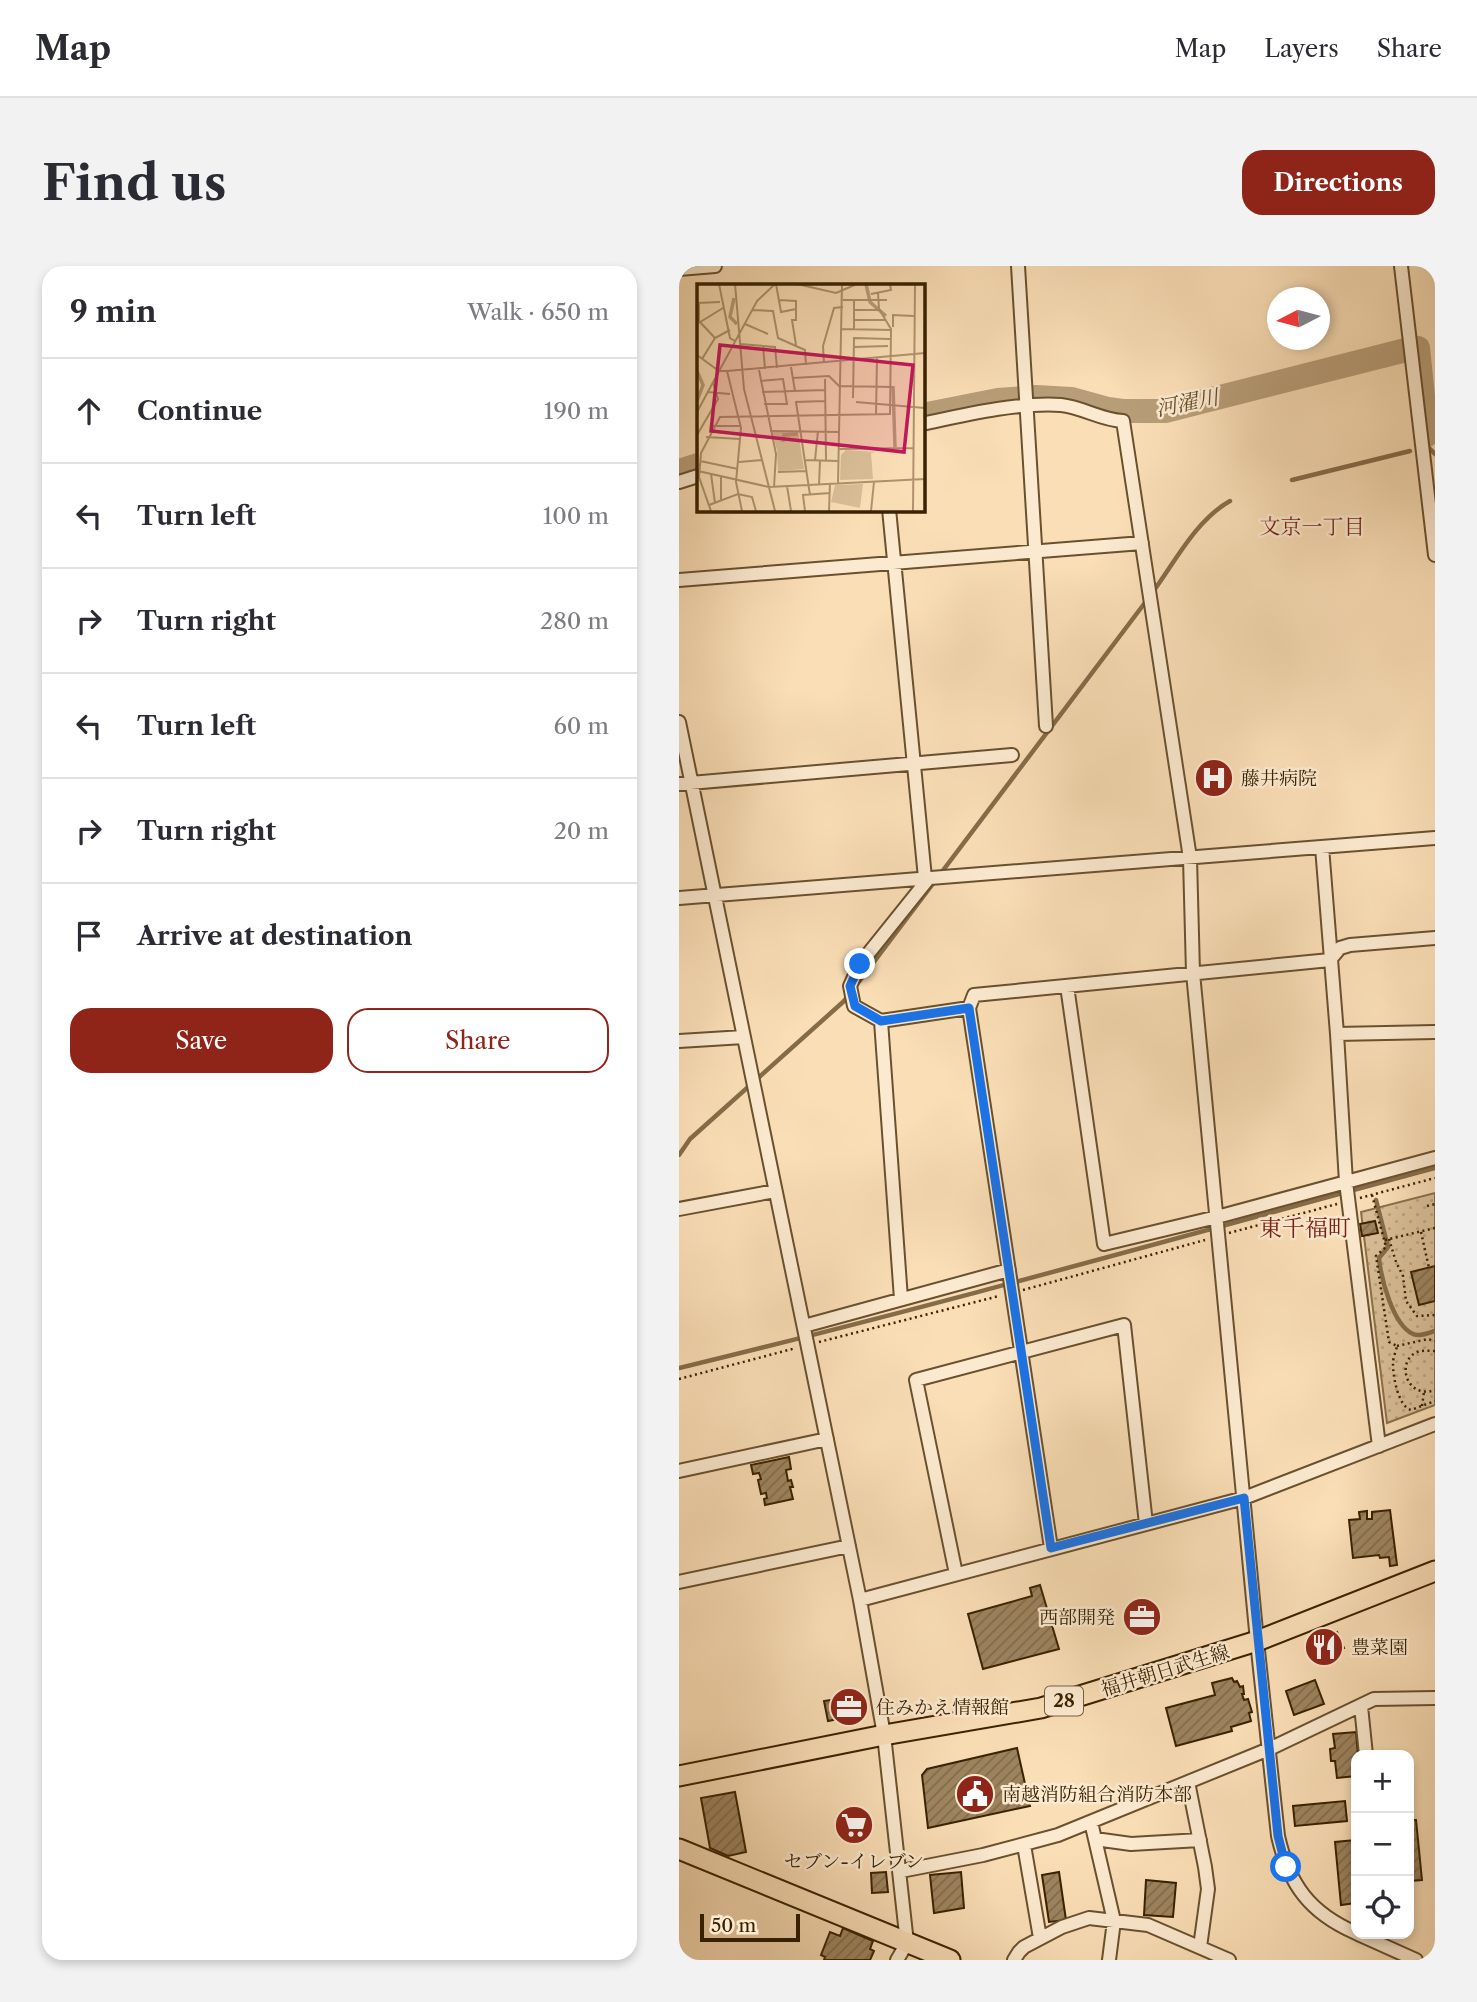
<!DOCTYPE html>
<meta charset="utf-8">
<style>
body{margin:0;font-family:"Libre Caslon Text","Noto Serif JP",serif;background:#f2f2f3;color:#2b2b33}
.controls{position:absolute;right:21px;bottom:21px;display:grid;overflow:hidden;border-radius:14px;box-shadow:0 4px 10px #0003}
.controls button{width:63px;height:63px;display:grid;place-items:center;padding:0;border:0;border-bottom:2px solid #e1e1e2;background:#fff;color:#2b2b33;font:35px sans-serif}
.compass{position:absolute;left:588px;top:21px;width:63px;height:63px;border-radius:50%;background:#fff;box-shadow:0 4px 10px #0003;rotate:264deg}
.scale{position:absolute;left:21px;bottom:18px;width:100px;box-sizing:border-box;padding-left:7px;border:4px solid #392200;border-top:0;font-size:19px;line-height:24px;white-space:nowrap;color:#392200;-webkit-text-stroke:5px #fcead0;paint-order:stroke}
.stop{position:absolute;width:21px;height:21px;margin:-16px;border:5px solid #1a73e8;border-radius:50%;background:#fff}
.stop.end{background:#1a73e8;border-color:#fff;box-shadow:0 2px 7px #0008}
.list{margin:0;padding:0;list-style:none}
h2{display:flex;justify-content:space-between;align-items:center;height:91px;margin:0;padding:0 28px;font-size:30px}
h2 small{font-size:23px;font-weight:400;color:#7c7c81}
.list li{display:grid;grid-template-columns:46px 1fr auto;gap:21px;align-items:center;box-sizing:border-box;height:105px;padding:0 28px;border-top:2px solid #e1e1e2}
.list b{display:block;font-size:26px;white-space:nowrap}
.list em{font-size:23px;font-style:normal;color:#7c7c81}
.actions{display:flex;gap:14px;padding:21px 28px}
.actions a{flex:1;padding:16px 0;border:2px solid #8f2418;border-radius:21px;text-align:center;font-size:24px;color:#8f2418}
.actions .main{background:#8f2418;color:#fff}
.icon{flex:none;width:38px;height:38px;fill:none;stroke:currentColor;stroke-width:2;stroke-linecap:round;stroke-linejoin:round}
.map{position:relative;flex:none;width:756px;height:1694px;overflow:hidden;border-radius:21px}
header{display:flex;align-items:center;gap:42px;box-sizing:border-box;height:98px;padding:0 35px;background:#fff;border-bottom:2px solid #e1e1e2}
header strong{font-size:33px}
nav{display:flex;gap:38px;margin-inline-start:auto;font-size:24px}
.intro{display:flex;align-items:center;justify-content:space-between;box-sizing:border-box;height:168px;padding:0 42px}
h1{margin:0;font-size:49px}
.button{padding:18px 32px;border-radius:21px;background:#8f2418;color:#fff;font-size:24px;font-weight:700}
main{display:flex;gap:42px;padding:0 42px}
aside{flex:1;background:#fff;border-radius:21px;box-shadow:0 4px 10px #0003}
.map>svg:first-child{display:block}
</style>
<header>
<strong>Map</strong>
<nav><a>Map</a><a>Layers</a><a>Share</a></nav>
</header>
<div class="intro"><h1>Find us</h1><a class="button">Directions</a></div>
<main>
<aside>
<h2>9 min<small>Walk · 650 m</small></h2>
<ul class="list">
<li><svg class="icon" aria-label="ahead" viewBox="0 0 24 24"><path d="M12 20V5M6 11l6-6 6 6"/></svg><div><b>Continue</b></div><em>190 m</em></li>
<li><svg class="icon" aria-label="left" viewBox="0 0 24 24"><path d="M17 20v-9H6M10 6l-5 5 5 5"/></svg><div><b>Turn left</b></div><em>100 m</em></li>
<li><svg class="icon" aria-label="right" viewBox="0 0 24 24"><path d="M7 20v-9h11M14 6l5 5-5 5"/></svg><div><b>Turn right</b></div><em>280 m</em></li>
<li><svg class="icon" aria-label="left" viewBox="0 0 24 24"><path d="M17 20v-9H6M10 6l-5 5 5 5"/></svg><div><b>Turn left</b></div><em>60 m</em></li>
<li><svg class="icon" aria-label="right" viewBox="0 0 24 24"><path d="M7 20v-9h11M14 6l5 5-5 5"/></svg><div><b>Turn right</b></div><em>20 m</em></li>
<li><svg class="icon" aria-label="arrive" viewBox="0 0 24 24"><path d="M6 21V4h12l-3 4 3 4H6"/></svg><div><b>Arrive at destination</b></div></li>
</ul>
<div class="actions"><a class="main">Save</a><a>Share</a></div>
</aside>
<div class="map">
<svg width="756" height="1694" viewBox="0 0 756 1694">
<defs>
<pattern id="garden-dots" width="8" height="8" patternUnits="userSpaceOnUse" patternTransform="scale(1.75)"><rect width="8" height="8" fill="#d9be97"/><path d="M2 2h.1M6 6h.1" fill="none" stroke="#bba380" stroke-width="1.8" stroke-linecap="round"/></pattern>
<pattern id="building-hatch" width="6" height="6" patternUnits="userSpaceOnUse" patternTransform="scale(1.75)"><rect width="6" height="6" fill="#9d845f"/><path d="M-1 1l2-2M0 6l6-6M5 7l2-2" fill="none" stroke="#816c4c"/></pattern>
</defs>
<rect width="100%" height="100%" fill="#fadeb6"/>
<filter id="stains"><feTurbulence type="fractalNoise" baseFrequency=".00286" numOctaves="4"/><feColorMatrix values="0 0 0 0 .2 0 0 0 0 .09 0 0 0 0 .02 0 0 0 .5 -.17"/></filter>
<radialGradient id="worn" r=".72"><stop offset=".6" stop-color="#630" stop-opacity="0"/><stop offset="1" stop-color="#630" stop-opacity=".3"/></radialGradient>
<path fill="url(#garden-dots)" stroke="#89704c" stroke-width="2" d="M756 927V1139L708 1157 682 946Z"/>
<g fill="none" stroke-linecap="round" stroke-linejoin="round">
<path stroke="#856c48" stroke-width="4.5" d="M749 181 756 188
M613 214 731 185
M473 327C496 296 517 254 551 235
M176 721 468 334
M0 889 11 873 164 736 171 728
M697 934 709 981 700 992C702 1013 714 1059 734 1068 741 1071 749 1067 756 1065
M0 1102C253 1041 505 970 756 902"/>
<path stroke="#b89e78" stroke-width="24" d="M736 83 739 82 748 169
M243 149 319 134 357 131 393 133 429 143 444 145H486L727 84
M0 205 19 199"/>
</g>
<path fill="url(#building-hatch)" stroke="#392200" stroke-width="2" d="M696 955 699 967 683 970 681 958Z
M756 1000V1035L740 1039 732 1006Z
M110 1191 112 1203 107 1204 109 1215 112 1214 114 1221H111L114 1233 86 1239 85 1233 88 1232 87 1227 82 1228 79 1214 82 1213 80 1207 74 1208 72 1199Z
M711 1244 718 1299 711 1300 710 1291 701 1292 700 1289 674 1292 670 1254 681 1253 680 1246 688 1245V1253H693V1246Z
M361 1319 380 1383 304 1403 289 1348 353 1330 351 1322Z
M469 1338 474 1360 458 1367 452 1343Z
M658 1366 665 1382 635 1394 628 1377Z
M553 1412 555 1416 558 1415 561 1421 564 1420 565 1428H563L565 1434 569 1433 573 1446 570 1447 572 1455 552 1461 553 1465 497 1480 487 1442 536 1429 533 1417Z
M636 1414 645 1438 615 1449 607 1425Z
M183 1429 186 1448 149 1455 145 1435Z
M677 1466 679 1489H677V1510L658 1512 656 1495H652L651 1483 656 1482 654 1468Z
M338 1482 351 1540 249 1562 243 1509 248 1503Z
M56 1526 67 1586 49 1590 31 1582 22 1532Z
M666 1535 668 1555 616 1560 614 1540Z
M730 1554H737L743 1614 731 1615V1625H730Z
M676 1574 677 1637 662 1639 656 1576Z
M207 1606 209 1626 193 1627 192 1607Z
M282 1606 285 1642 255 1647 251 1609Z
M380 1606 387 1654 370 1656 363 1609Z
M467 1614 497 1617 494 1651 465 1649Z
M164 1662 194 1675 191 1683 195 1685 191 1694H145L146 1691 142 1689 151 1666 161 1670Z"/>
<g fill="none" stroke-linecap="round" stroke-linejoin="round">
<g stroke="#69512e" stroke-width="16">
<path id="street" d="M339 0 367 460
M722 0 756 289
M0 3 36 0
M243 158C285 149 339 136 382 139 403 141 422 154 444 155L511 592 514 707 578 1375 599 1570C610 1619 631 1647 677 1667
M0 216 19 210
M210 243 246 612
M0 314 463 277
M0 456 181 1334 205 1469 228 1677 218 1694
M0 518 333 489
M643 581 658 768 667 916 700 1180
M250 612 181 698 171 720 175 740 202 755 290 742
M0 632 756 572
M388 720 425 978 538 951 756 892
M202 755 222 1033
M658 768 756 766
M0 775 65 771
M0 943 96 925
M125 1060 330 1004
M0 1205 148 1173
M372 1282 290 742 295 729 651 694 661 682 671 679 756 672
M277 1308 237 1114 445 1059 467 1258
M0 1316 170 1280
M181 1334 565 1232 756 1158
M682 1440 687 1489
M509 1516 526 1601 529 1623 521 1681
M412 1556 435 1655 430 1694
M416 1573 452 1578 521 1574
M345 1579 361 1672
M222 1605 304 1589 379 1569 590 1483 695 1433 756 1432
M679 1668 737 1694
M335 1694 340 1686 345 1681 383 1661 410 1652 469 1659 550 1694"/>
</g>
<g stroke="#392200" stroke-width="23">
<path id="primary" d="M0 1510 205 1469 362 1442 578 1375 756 1305
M0 1583 271 1694"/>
</g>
<path stroke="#392200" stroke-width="2.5" stroke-dasharray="2 3.5" stroke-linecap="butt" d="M693 929 707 981 697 990 710 1076 718 1080C717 1085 714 1092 714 1097 714 1111 719 1140 732 1144L756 1135
M681 932 756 912
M748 940 756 938
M742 966 750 1002
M550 967 658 938
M710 973 717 996 724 1010 727 1035 738 1050 756 1049
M706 974 756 962
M344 1024 526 974
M140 1076 320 1030
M718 1080 749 1073 756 1075
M756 1085C750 1085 744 1084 738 1086 716 1096 728 1134 756 1124
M0 1113 117 1082
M743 1140 745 1126"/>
<use href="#street" stroke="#fcead0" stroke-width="12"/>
<use href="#primary" stroke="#fadeb6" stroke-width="19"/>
</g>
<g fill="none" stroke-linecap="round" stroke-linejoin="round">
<path stroke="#1a73e8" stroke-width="9" d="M181 698 171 720 176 740 202 755 290 742 372 1282 565 1232 599 1570 607 1601"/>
</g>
<defs>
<g id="hospital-disc" transform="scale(2.0125)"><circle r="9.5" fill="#8f2418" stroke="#fcead0"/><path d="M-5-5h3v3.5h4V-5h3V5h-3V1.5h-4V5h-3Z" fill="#fff"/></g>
<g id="office-disc" transform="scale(2.0125)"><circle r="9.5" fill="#8f2418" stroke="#fcead0"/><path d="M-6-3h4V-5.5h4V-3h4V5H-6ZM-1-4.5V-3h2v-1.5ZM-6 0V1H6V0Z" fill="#fff"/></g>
<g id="restaurant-disc" transform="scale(2.0125)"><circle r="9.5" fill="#8f2418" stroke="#fcead0"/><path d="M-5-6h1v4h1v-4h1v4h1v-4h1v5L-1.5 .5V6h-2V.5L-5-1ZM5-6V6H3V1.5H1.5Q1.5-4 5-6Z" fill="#fff"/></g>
<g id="civic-disc" transform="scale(2.0125)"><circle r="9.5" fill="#8f2418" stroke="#fcead0"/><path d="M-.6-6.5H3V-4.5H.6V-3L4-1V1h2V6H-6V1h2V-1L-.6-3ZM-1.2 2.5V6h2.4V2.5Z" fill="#fff"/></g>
<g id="supermarket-disc" transform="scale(2.0125)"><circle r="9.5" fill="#8f2418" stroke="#fcead0"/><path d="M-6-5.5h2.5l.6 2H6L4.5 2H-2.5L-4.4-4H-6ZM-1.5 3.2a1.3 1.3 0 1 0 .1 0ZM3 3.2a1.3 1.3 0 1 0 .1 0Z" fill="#fff"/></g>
</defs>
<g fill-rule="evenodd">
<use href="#hospital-disc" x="535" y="512"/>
<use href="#office-disc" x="463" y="1351"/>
<use href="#restaurant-disc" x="645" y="1381"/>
<use href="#office-disc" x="170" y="1441"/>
<use href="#civic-disc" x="296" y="1528"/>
<use href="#supermarket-disc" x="175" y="1559"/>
</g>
<g text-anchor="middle" stroke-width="5" stroke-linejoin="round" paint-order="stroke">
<rect fill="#fcead0" stroke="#745e3e" stroke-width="2" x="366" y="1420.5" width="38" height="29" rx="5"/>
<g font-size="18" font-weight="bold" fill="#392200">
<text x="385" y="1441">28</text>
</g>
<g font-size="19" fill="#392200" stroke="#fcead0" text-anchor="start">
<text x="562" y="519">藤井病院</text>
<text x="436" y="1358" text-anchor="end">西部開発</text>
<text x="672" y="1388">豊菜園</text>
<text x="197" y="1448">住みかえ情報館</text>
<text x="323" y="1535">南越消防組合消防本部</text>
<text x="175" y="1602" text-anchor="middle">セブン-イレブン</text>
</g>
<g font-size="19" fill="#392200" stroke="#fcead0">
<text transform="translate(486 1404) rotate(-17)" y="7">福井朝日武生線</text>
</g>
<g font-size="21" font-style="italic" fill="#654d2a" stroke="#fcead0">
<text transform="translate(508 137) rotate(-11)" y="7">河濯川</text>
</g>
<g font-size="21" fill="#7a1f14" stroke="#fcead0">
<text x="633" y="268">文京一丁目</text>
</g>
<g font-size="23" fill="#7a1f14" stroke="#fcead0">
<text x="626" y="970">東千福町</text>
</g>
</g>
<g transform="translate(18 18)">
<rect width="228" height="228" fill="#fadeb6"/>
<path d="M101 147 107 185 81 187 80 169ZM149 166 179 168 174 169 176 195 143 196 144 171ZM166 200 163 224 134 218 138 201Z" fill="#d9be97"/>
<path d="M75 148H100L103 169H81Z" fill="#d9be97"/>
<path fill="none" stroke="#b89e78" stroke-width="3.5" d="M169 0 173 18 189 32M37 14 33 33 40 40M0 87 6 101 0 117M196 102 198 163M86 158 87 151 101 150"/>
<path fill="none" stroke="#ad936d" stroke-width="2" d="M22 0 33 54 38 57M38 0 47 105 78 227M79 0 84 28 99 25M100 0 139 9 160 0M174 10 194 6 193 0M82 16 99 17V36H95L99 61M146 16H190M0 19 23 18M2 19V37L18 54M55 26 76 27 81 54 108 66 109 81M157 26H182M157 36H189M0 40 26 24M48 40 71 50M196 43V31L217 32M145 45 194 46M157 45V16M43 60 78 63 80 84M66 62 68 85M157 63 191 62M0 71 22 87H30L228 69M5 75 18 54 33 46M127 79 126 62 137 24 146 23M94 83 98 107M62 86 79 170 77 203M30 87 44 144 39 198 45 227M95 94 132 92 143 103M128 95 129 176M63 97 86 95 90 120H67M143 102 195 103M11 108 33 110M65 108 128 106M156 114 157 54 193 55M159 118 228 124M0 128 60 17 78 0M179 131 180 74M16 142H43M73 147 142 148M0 151 21 115 16 98M9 153 43 155M142 165 216 164M108 176 141 177M118 176 121 147M3 177 41 185M42 178 65 176M1 187 72 203 228 195M81 188 110 187M14 190 18 219M141 199 145 0M122 200 123 177M90 202 94 227M113 211 99 118 129 117M24 217V193M12 221 41 210 55 213 59 227M14 227 2 193 4 169 23 133 193 130 194 45 182 25 181 9M108 227 106 211 133 209M132 227 133 199M174 227 177 198M216 227 218 0"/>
<path fill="#c2185b" fill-opacity="0.15" stroke="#c2185b" stroke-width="3.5" d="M23 61 216 81 207 168 14 147Z"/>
<rect width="228" height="228" fill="none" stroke="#392200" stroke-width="3.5"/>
</g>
<rect width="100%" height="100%" filter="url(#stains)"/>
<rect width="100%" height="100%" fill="url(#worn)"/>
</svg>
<div class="controls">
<button>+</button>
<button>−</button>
<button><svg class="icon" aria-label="locate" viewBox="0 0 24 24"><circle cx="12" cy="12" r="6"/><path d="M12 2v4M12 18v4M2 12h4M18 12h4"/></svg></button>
</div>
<svg class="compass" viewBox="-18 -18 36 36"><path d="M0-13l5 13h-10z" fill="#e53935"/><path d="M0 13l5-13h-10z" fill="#7c7c81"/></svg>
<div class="scale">50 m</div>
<div class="stop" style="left:607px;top:1601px"></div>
<div class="stop end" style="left:181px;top:698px"></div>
</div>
</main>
